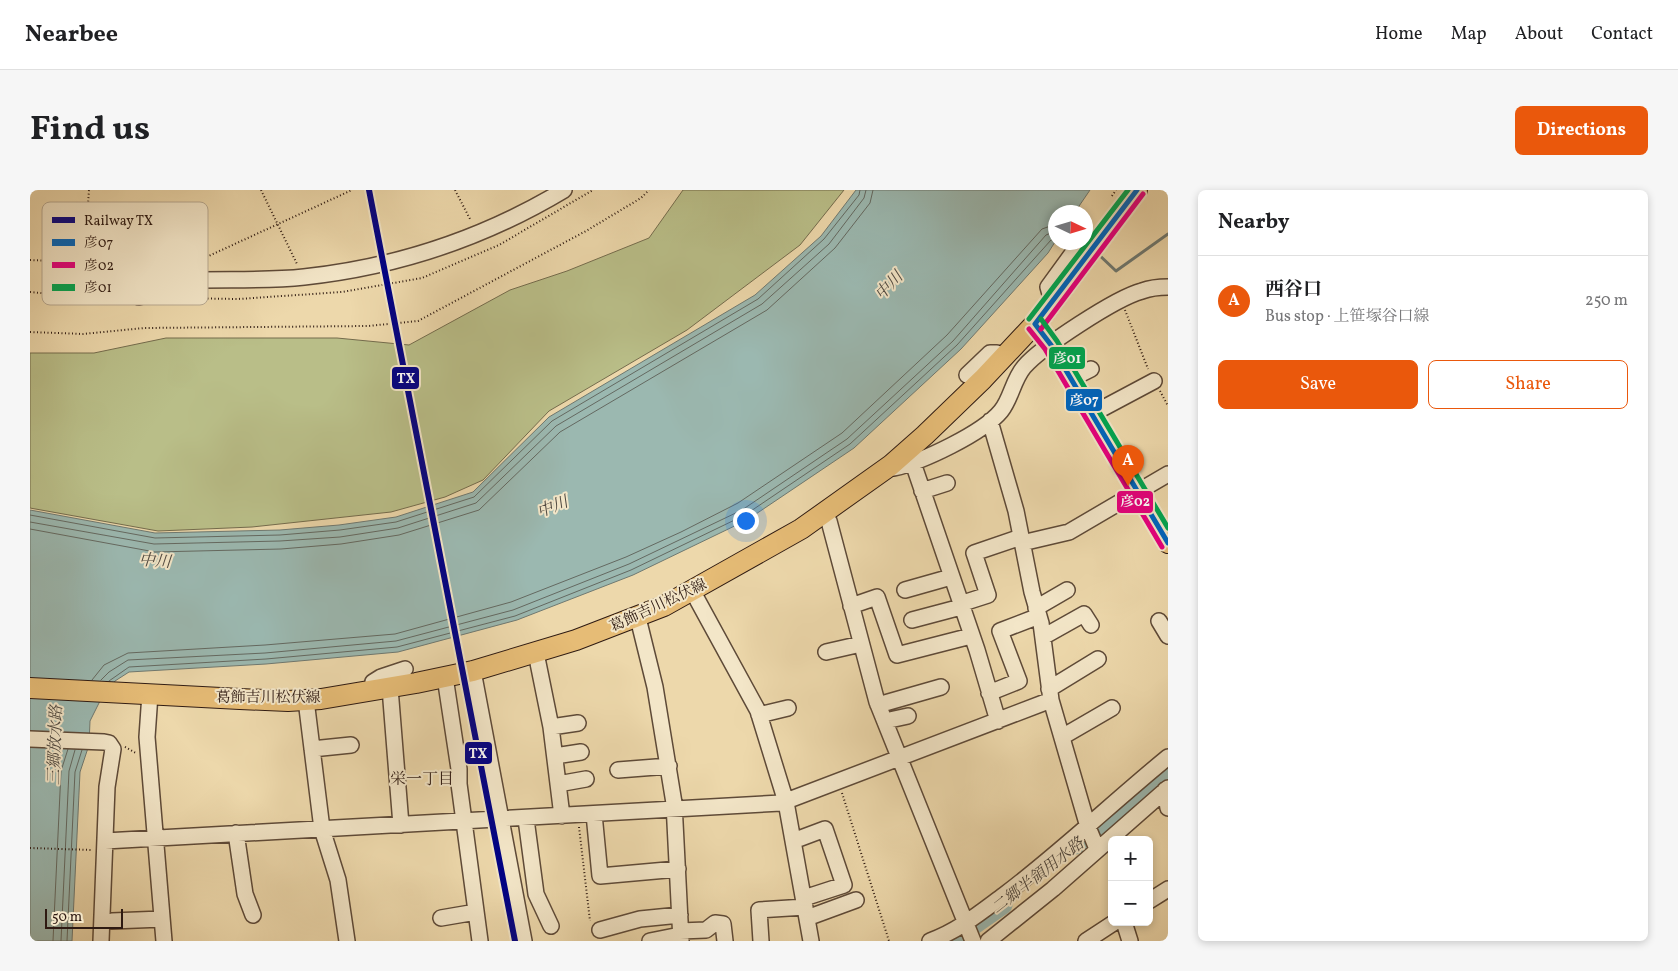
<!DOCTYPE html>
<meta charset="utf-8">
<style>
body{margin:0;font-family:Vollkorn,"Noto Serif JP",serif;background:#f6f6f6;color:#202124}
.controls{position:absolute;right:15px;bottom:15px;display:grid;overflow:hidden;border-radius:8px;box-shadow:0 2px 8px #0003}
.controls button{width:45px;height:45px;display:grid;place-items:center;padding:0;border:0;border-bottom:1px solid #e0e0e0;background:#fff;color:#202124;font:25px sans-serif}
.compass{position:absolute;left:1018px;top:15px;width:45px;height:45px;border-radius:50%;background:#fff;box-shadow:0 2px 8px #0003;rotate:94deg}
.scale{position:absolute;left:15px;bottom:12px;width:78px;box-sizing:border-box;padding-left:5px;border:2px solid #2e1a12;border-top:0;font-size:14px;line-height:18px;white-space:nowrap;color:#2e1a12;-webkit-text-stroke:4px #f3e6c8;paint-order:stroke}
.you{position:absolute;left:715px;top:330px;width:18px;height:18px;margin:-12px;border:4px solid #fff;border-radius:50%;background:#1a73e8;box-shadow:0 0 0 8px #1a73e833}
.badge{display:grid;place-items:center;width:32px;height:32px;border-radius:50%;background:#ea580c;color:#fff;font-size:16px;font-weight:700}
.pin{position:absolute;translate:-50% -41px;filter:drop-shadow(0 1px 2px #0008)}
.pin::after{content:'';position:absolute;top:26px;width:18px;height:15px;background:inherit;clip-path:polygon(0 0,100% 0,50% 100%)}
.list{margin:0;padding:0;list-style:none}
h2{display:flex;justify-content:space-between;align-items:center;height:65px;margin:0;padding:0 20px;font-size:21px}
h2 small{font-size:16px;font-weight:400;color:#757577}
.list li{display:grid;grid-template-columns:32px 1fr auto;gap:15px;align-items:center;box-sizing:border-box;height:90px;padding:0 20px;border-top:1px solid #e0e0e0}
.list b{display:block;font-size:19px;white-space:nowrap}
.list p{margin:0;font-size:16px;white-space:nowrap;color:#757577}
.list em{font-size:16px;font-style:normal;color:#757577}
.actions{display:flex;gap:10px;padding:15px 20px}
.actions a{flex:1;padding:11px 0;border:1px solid #ea580c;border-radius:8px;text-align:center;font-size:18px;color:#ea580c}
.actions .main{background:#ea580c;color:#fff}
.map{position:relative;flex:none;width:1138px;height:751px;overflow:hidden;border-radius:8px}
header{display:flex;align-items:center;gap:30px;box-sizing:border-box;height:70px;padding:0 25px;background:#fff;border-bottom:1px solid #e0e0e0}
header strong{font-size:24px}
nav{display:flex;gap:28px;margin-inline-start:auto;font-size:18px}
.intro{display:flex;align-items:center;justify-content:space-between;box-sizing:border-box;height:120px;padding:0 30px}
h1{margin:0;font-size:35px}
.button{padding:12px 22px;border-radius:8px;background:#ea580c;color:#fff;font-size:18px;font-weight:700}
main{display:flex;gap:30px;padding:0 30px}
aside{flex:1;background:#fff;border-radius:8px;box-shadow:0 2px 8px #0003}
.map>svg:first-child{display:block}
</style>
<header>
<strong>Nearbee</strong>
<nav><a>Home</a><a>Map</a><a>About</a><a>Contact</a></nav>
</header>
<div class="intro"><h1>Find us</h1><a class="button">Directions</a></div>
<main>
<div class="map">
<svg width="1138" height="751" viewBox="0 0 1138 751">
<rect width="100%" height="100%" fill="#edd8ab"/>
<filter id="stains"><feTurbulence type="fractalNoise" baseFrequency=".004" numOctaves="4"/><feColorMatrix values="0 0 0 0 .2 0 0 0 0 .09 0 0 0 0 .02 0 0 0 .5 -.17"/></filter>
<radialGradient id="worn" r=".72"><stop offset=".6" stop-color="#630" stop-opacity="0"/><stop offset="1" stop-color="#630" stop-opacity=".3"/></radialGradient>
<path fill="#b9be88" stroke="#746c4d" d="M653 0H814L770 55 657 140 519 221 453 290 415 307 361 322 222 337 128 341 0 318V163H64L136 148H307L379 155 480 100 537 81 619 48Z"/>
<path fill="#9bb8b0" stroke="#6f7971" d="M826 0H1060L1045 22H1026L1025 52 1018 63 931 159 824 258 717 330 603 385 487 430 368 462 236 474 99 482 85 491 70 511 60 531 59 555 50 582 42 751H0V320L125 343 250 340 309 335 366 327 443 302 519 227 725 105 791 46Z"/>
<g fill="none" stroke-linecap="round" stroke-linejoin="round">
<path stroke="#646961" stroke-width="1" d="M0 325 125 348 250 345 310 340 366 332 444 307 522 231 728 109 794 49 829 5 830 0
M0 332 124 354 250 351 310 347 368 338 446 313 526 236 732 114 799 54 834 8 836 0
M0 339 125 362 251 359 311 354 369 345 449 320 530 242 737 120 805 58 840 13 843 0
M62 490 74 475 98 463 235 455 365 444 481 412 596 367 651 342 708 313 812 243 917 145 1012 39 1026 34
M71 490 79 482 98 470 235 463 366 451 483 420 599 374 712 320 817 249 923 151 1016 45 1026 41
M79 491 99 477 236 469 367 457 485 426 601 380 715 325 820 254 927 155 1021 50 1026 48
M23 751 31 581 38 559
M31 751 39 581 45 560
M37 751 45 582 52 560"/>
<path stroke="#6f7971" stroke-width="3" d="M1067 63 1086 81 1138 44"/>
<path stroke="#9bb8b0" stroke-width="19" d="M1046 655 1138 579
M921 751 973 715"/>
<g stroke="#5e4a38" stroke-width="18">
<path id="minor" d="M109 107 113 101C129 97 148 90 165 90 201 89 238 91 274 87 367 77 454 48 534 0
M1026 109 1020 104 1018 97 1042 64
M937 185 960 163H967L973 168
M1041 189 1061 179
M1062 224 1124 191
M960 231 986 321 1002 402 1011 433 1021 510 1058 637 1067 659
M883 273 947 460 968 531
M861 275 864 278C892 272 953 243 971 221 981 209 983 190 994 177 1011 157 1086 108 1112 101 1120 98 1129 97 1138 97
M892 301 917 293
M794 324 799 331 847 512 943 751
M992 353 1039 342 1138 284
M875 400 921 387
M663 402 728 521 756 612 781 751
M930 414 958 405 944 363 991 347
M821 416 847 407 867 465 941 446
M1006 418 1037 400
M608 428 625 497 644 613 651 751
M882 430 931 417
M1129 431 1138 446
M1013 447 1054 424 1061 435
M796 462 831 454
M506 463 521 537 532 626
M443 481 494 751
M415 487 429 579V594L450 751
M360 498 371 635
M1019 499 1068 469
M344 500 343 492 351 487 375 479
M959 503 989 491 970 441 1009 426
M120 504 117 547 134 751
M276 510 292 639 308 690 317 751
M848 515 911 497
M729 525 758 518
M855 531 878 526
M521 537 548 533
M1032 547 1082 518
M0 549 74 552 79 553 83 559 77 597 71 751
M282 559 321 555
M525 566 551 562
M588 580 639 576
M528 594 556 589
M1135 600 1138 618
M564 624 570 686 648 679
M496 629 506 704 521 736
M206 643 215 704 223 725
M75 651 751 613 1021 510
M763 651 795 639 814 695 774 708
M1119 711 1138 699
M411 728 446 722
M777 728 826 710
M82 731 132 729
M1094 732 1100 751
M570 740 610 729 650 725
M650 741 676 740 685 733 693 734 695 751
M620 751 650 745
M731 751 729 720 775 717
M900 751C928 741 951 722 974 705 1031 662 1083 612 1138 567
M958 751 1023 699 1138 598
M1056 751 1085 732"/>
</g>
<g stroke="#2e1a12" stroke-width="22">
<path id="major" d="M1005 134 1021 155 1138 353
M0 498 210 509 258 511 291 509 386 493 443 481 546 450 634 416 771 339 861 275 895 245 953 189 1013 125 1107 0"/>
</g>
<path stroke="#2e1a12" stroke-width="2" stroke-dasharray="1 2.5" stroke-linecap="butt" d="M231 0 267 74
M425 0 441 31
M1082 6 1086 0
M0 70 157 76 322 0
M54 71 59 0
M0 102 44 106 97 107
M139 108 208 109 312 102 392 88 469 55 563 0
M1095 120 1118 179
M0 142 53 144 114 138 338 136 388 131 556 41 611 8 619 0
M1130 201 1138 216
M95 557 106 563
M812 603 859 751
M549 637 560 731
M0 658 62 660"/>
<use href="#minor" stroke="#f3e6c8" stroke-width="15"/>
<use href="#major" stroke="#e6bc76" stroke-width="20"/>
<g stroke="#f3e6c8" stroke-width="9">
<path id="bus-1" d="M1005 134 1021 155 1138 353
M1005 134 1107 0"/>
</g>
<g stroke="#f3e6c8" stroke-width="9">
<path id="bus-2" d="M999 139 1015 159 1132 357
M1011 139 1113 4"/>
</g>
<g stroke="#f3e6c8" stroke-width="9">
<path id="bus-3" d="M999 129 1098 0
M1011 129 1027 151 1138 338"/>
</g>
<use href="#bus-1" stroke="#0065bd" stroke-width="5"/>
<use href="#bus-2" stroke="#e5007d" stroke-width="5"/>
<use href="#bus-3" stroke="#00a651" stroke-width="5"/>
<g stroke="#f3e6c8" stroke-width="10">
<path id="rail-1" d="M339 0 485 751"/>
</g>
<use href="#rail-1" stroke="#000084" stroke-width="6"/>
</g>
<g text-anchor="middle" stroke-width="4" stroke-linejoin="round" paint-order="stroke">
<g font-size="15" fill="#2e1a12" stroke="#f3e6c8">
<text transform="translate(628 415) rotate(-25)" y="5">葛飾吉川松伏線</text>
<text x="238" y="512">葛飾吉川松伏線</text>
</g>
<g font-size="16" font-style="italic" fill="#4f4941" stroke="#f3e6c8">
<text transform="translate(858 95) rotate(-47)" y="6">中川</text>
<text transform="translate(522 316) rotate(-22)" y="6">中川</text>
<text transform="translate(125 370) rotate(4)" y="6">中川</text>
<text transform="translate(24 555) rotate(-88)" y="6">三郷放水路</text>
<text transform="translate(1007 685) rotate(-38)" y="6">二郷半領用水路</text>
</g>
<g font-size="16" fill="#2e1a12" stroke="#f3e6c8">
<text x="392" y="594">栄一丁目</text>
</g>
</g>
<rect x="12" y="12" width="166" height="103" rx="8" fill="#f3e6c8" stroke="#b8a991" stroke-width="1"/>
<rect x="22" y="27" width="23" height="6" fill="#000084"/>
<rect x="22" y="49" width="23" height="7" fill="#0065bd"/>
<rect x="22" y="72" width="23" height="6" fill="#e5007d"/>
<rect x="22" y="94" width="23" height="7" fill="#00a651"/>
<g font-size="14" fill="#2e1a12">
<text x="54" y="35">Railway TX</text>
<text x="54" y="57">彦07</text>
<text x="54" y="80">彦02</text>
<text x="54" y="102">彦01</text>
</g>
<g stroke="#f3e6c8" stroke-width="2">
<rect x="1018" y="156" width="38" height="24" rx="5" fill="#00a651"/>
<rect x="361" y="176" width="29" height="24" rx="5" fill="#000084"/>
<rect x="1035" y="198" width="38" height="24" rx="5" fill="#0065bd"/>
<rect x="1086" y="300" width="38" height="24" rx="5" fill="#e5007d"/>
<rect x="434" y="551" width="29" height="24" rx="5" fill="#000084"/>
</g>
<g font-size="14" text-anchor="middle" font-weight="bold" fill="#fff">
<text x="1037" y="173">彦01</text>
<text x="376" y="193">TX</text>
<text x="1054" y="215">彦07</text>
<text x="1105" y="316">彦02</text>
<text x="448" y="568">TX</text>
</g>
<rect width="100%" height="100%" filter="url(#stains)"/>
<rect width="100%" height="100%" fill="url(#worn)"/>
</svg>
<div class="controls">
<button>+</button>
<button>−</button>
</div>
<svg class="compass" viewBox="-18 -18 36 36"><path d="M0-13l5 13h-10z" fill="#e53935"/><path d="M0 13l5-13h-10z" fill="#757577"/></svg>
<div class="scale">50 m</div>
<div class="you"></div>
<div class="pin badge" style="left:1098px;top:296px">A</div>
</div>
<aside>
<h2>Nearby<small></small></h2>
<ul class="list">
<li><span class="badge">A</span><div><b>西谷口</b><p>Bus stop · 上笹塚谷口線</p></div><em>250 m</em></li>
</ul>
<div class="actions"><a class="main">Save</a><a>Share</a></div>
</aside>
</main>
